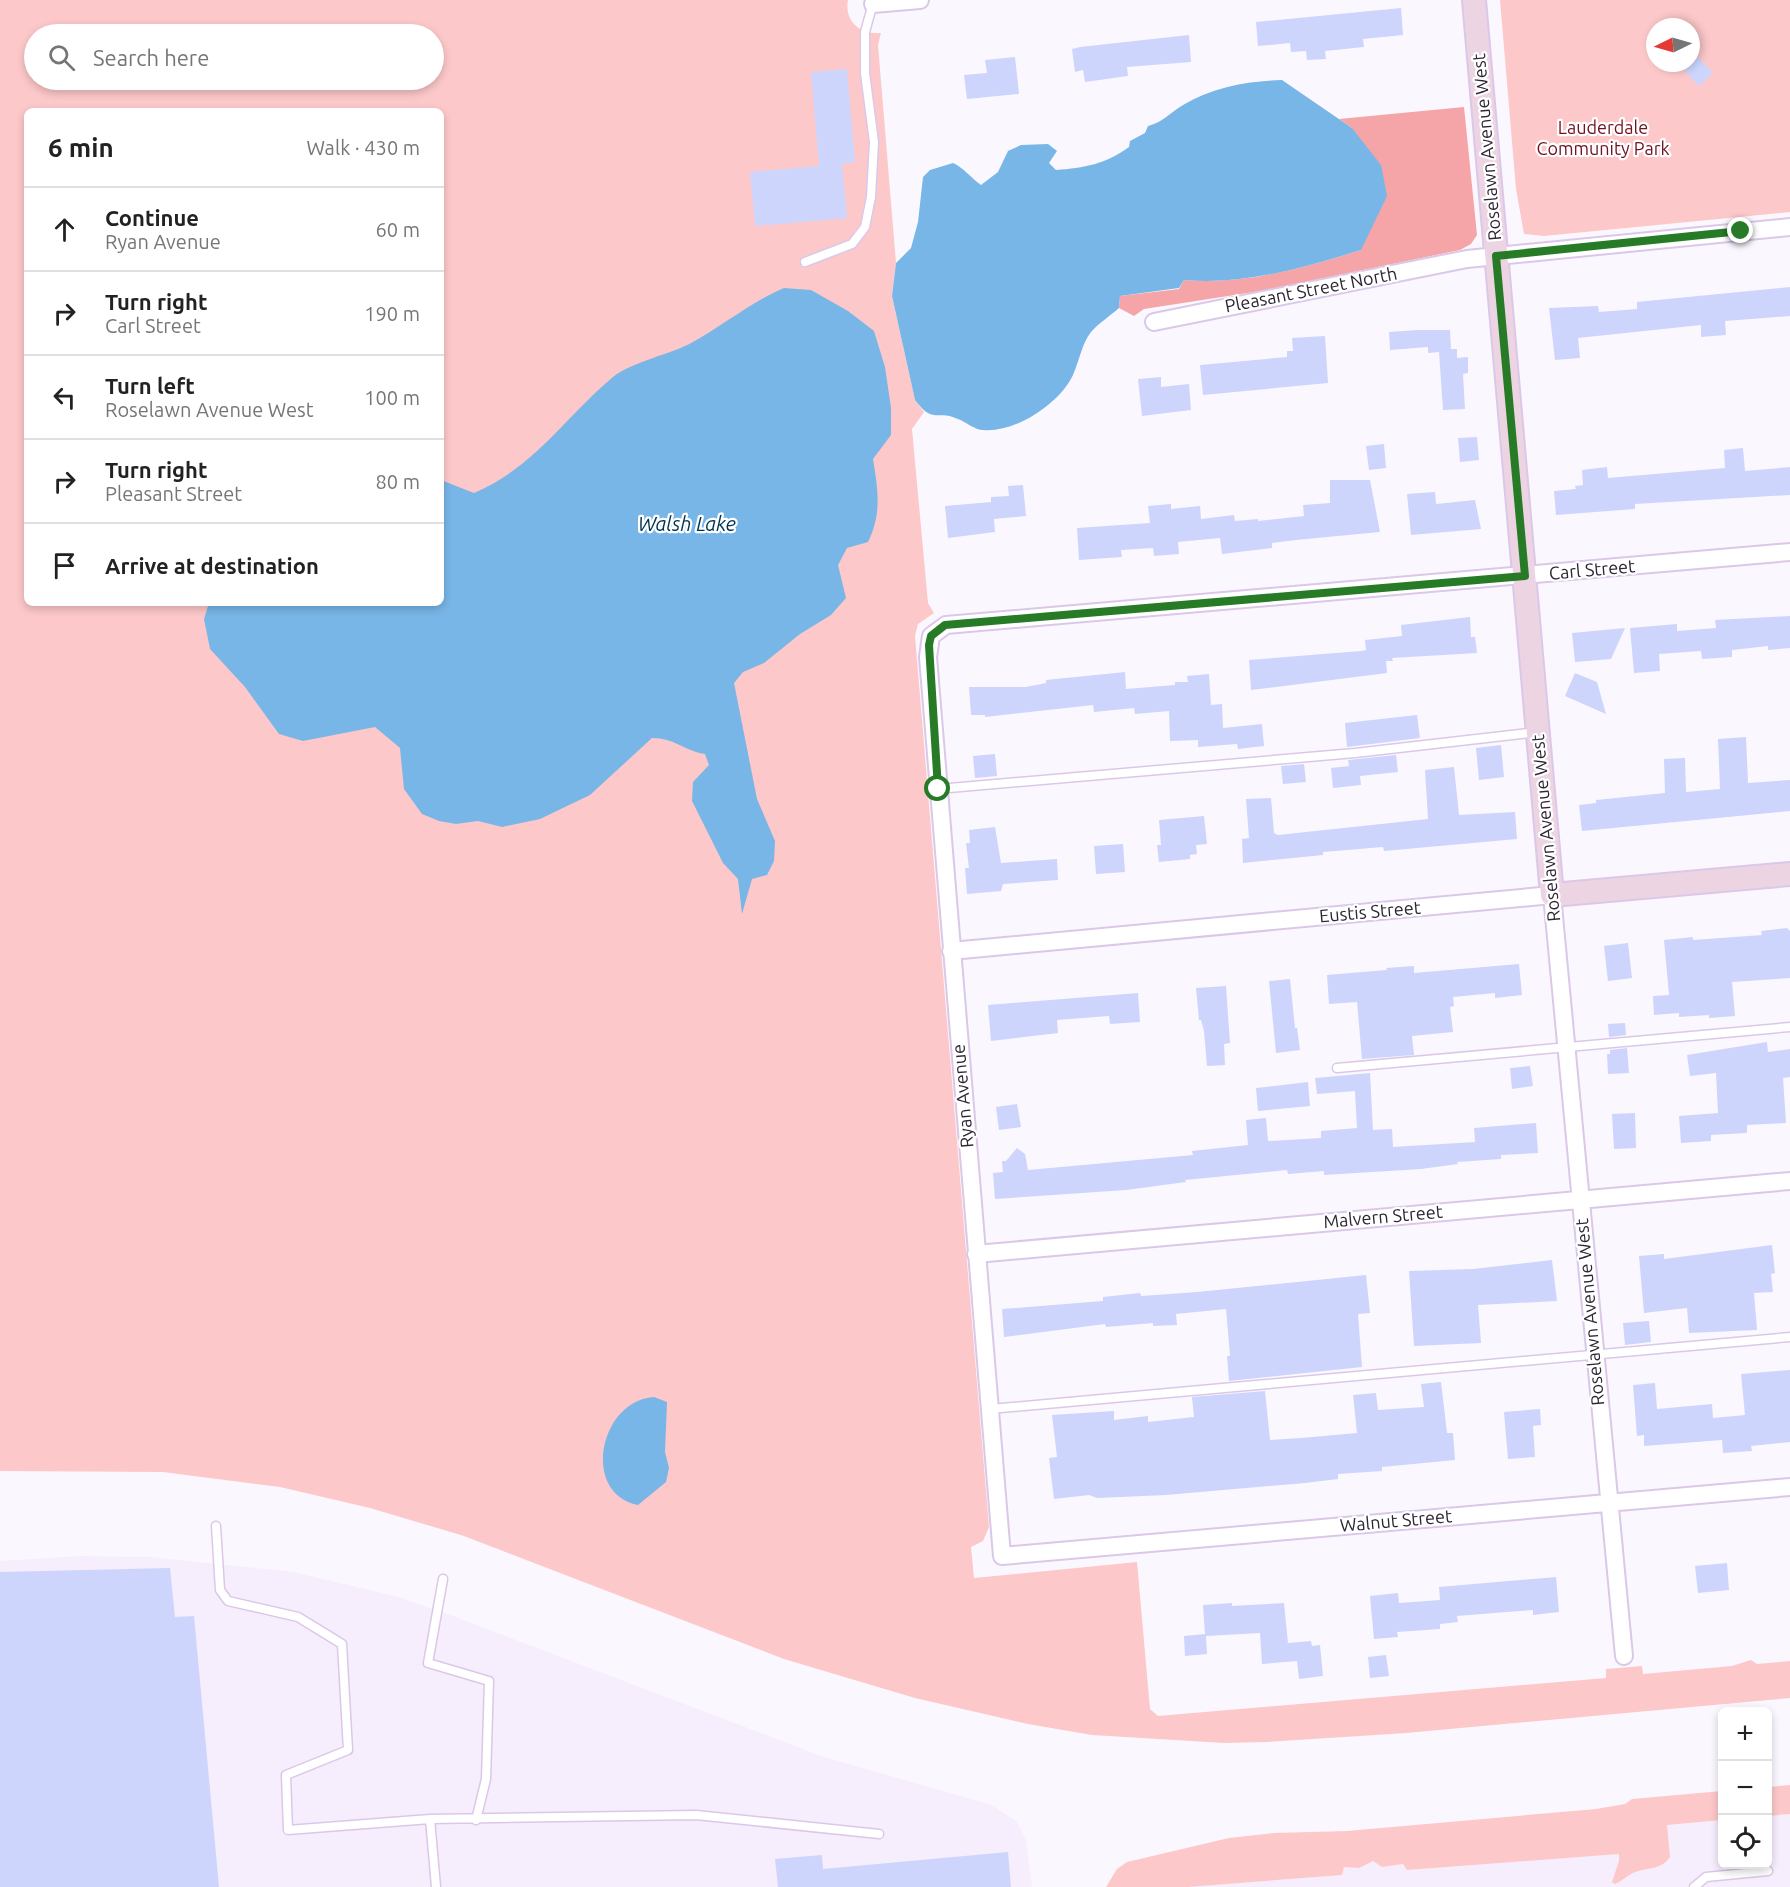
<!DOCTYPE html>
<meta charset="utf-8">
<style>
body{margin:0;font-family:Ubuntu,sans-serif;background:#f2f2f2;color:#222}
.controls{position:absolute;right:18px;bottom:18px;display:grid;overflow:hidden;border-radius:9px;box-shadow:0 3px 9px #0003}
.controls button{width:54px;height:54px;display:grid;place-items:center;padding:0;border:0;border-bottom:2px solid #e0e0e0;background:#fff;color:#222;font:30px sans-serif}
.compass{position:absolute;left:1646px;top:18px;width:54px;height:54px;border-radius:50%;background:#fff;box-shadow:0 3px 9px #0003;rotate:265deg}
.stop{position:absolute;width:18px;height:18px;margin:-14px;border:4px solid #277b27;border-radius:50%;background:#fff}
.stop.end{background:#277b27;border-color:#fff;box-shadow:0 2px 6px #0008}
.list{margin:0;padding:0;list-style:none}
h2{display:flex;justify-content:space-between;align-items:center;height:78px;margin:0;padding:0 24px;font-size:26px}
h2 small{font-size:20px;font-weight:400;color:#767676}
.list li{display:grid;grid-template-columns:39px 1fr auto;gap:18px;align-items:center;box-sizing:border-box;height:84px;padding:0 24px;border-top:2px solid #e0e0e0}
.list b{display:block;font-size:22px;white-space:nowrap}
.list p{margin:0;font-size:20px;white-space:nowrap;color:#767676}
.list em{font-size:20px;font-style:normal;color:#767676}
.icon{flex:none;width:33px;height:33px;fill:none;stroke:currentColor;stroke-width:2;stroke-linecap:round;stroke-linejoin:round}
.map{position:relative;flex:none;width:1790px;height:1887px;overflow:hidden}
.search{position:absolute;background:#fff;box-shadow:0 3px 9px #0003;left:24px;top:24px;width:420px;height:66px;display:flex;align-items:center;gap:15px;box-sizing:border-box;padding:0 21px;border-radius:33px;color:#767676;font-size:22px}
.panel{position:absolute;background:#fff;box-shadow:0 3px 9px #0003;left:24px;top:108px;width:420px;height:498px;border-radius:9px}
.map>svg:first-child{display:block}
</style>
<div class="map">
<svg width="1790" height="1887" viewBox="0 0 1790 1887">
<rect width="100%" height="100%" fill="#fbf7fe"/>
<path fill="#f6edfd" d="M81 1556 150 1557 294 1572 398 1597 453 1616 824 1757 992 1805 1016 1821 1026 1839 1032 1887H0V1561Z
M1790 1814V1887H1188L1341 1875 1344 1867 1355 1868 1373 1861 1382 1867 1403 1864 1407 1870 1619 1854V1861L1612 1882 1622 1881 1633 1873 1659 1867 1670 1857 1667 1825 1722 1820V1864H1768V1816Z"/>
<path fill="#fdc8c9" fill-rule="evenodd" d="M0 0H848C844 21 860 35 881 33L878 45 896 263 892 296 915 400 924 412 912 429 928 603 934 613 918 624 915 636 989 1527 983 1541 971 1547 974 1578 1137 1562 1150 1709 1158 1716 1606 1678V1669L1642 1666 1643 1674 1732 1666 1751 1660 1757 1664 1790 1661V1698L1406 1733 1267 1742 1224 1743 1092 1735 1028 1724 915 1698 784 1659 464 1536 370 1508 280 1487 163 1472 0 1471ZM34 34H434V80H34ZM27 111H441V603H27Z
M1500 0H1790V212L1544 236 1524 234 1516 189ZM1655 27H1691V63H1655Z
M1790 1785V1814L1768 1816V1787Z
M1722 1791V1820L1667 1825 1670 1857C1660 1871 1647 1867 1633 1873 1627 1876 1622 1881 1615 1884L1612 1882 1619 1861V1854L1407 1870 1403 1864 1382 1867 1373 1861 1359 1868 1344 1867 1342 1875 1188 1887H1106L1117 1869 1127 1862 1229 1838 1274 1833 1347 1831 1596 1809 1625 1804 1632 1799Z"/>
<path fill="#f5a5a7" d="M1464 107 1477 235 1471 244 1460 250 1267 290 1144 309 1134 316 1119 308 1120 296 1179 289 1184 280C1244 285 1304 268 1361 250L1352 128 1339 119Z"/>
<path fill="#78b6e7" d="M1282 80 1352 128 1381 165 1387 196 1361 250C1304 268 1245 285 1184 280L1179 288 1120 296 1119 308C1110 316 1099 323 1091 332 1082 343 1079 362 1073 375 1060 403 1016 433 983 430 975 430 966 422 958 419 936 409 934 425 915 400L892 296 896 263 911 248 918 222 923 177 930 170 953 163C964 168 970 177 981 185L998 172 1008 151 1021 145 1048 144 1057 151 1049 163 1056 170C1084 168 1106 164 1129 147L1130 141 1145 133 1148 126C1163 122 1170 113 1183 105 1212 87 1248 81 1282 80Z
M784 288 811 290 848 311 874 331 885 367 891 408V435L873 459C878 489 882 514 868 542L847 548 838 565 846 598 831 615 800 634 764 663 743 672 734 683 757 799 775 841 774 861 767 875 752 879 742 914 738 879 723 863 692 801 693 782 709 765 705 754C682 750 675 738 652 738L590 795 540 819 502 827 478 821 456 824 439 821 422 814 404 789 400 748 375 727 303 741 279 734 245 687 210 649 204 619 209 603H441V480L474 493C535 467 564 418 613 377 631 362 672 354 693 342 724 325 751 302 784 288Z
M654 1397 667 1402 665 1452 669 1468 666 1482 638 1505C580 1493 600 1400 654 1397Z"/>
<path fill="#cdd5fd" d="M1401 8 1403 35 1363 39 1364 47 1325 51 1326 59 1307 60 1306 51 1291 52 1290 43 1258 46 1256 22Z
M1189 35 1191 62 1127 67 1128 76 1085 82 1083 70 1075 72 1072 49 1080 47Z
M1695 54 1713 73 1699 86 1681 67 1691 63Z
M1015 57 1019 94 967 99 964 75 987 73 985 60Z
M847 69 855 162 842 164 847 218 755 226 750 172 819 166 811 72Z
M1790 287V316L1725 321 1726 335 1701 337V325L1578 338 1580 358 1555 360 1549 308 1598 306 1599 312 1637 309V302Z
M1418 330H1450L1451 349H1457V358L1468 357V373L1463 374 1465 409 1443 410 1439 352 1428 353V347L1390 350 1389 332Z
M1325 336 1328 383 1203 395 1200 365 1287 357V351H1293L1292 338Z
M1161 377V387L1189 384 1191 410 1142 416 1138 379Z
M1477 437 1479 460 1460 462 1458 438Z
M1384 444 1386 468 1369 470 1366 446Z
M1743 448 1745 471 1790 467V495L1635 504V509L1556 515 1554 491 1576 489 1575 486 1583 485 1582 470 1607 467 1608 478 1725 468 1724 450Z
M1330 480H1370L1380 532 1296 540 1272 543V548L1222 554 1220 538 1178 542 1179 554 1154 556 1153 548 1121 550 1122 557 1079 560 1077 528 1150 523 1148 506 1171 504V509L1200 506 1201 519 1234 515 1235 521 1258 519V521L1304 516 1303 505 1330 503Z
M1023 485 1026 516 994 519 995 532 948 538 945 506 991 502V497L1009 496 1008 486Z
M1435 492 1436 504 1475 500 1481 529 1411 535 1407 494Z
M1790 616V648L1768 650V646L1732 650V657L1702 659 1701 651 1659 654 1660 671 1634 673 1630 628 1677 624V631L1716 628 1715 620Z
M1470 617 1471 637H1475L1477 653 1392 658 1393 661H1386L1387 673 1251 690 1249 660 1361 651 1366 650 1365 640 1402 636 1401 625Z
M1625 628 1611 659 1575 662 1572 633Z
M1125 672 1126 689 1175 685V682H1188L1187 676 1209 674 1211 705 1222 704 1223 728 1262 724 1264 746 1238 749 1237 744 1198 747V740L1170 741 1169 711 1135 714 1134 708 1094 712 1093 705 985 717V715H971L969 687H1026L1046 683V680Z
M1575 673 1597 682 1606 714 1565 696Z
M1417 715 1420 738 1347 747 1345 723Z
M1746 737 1748 783 1790 780V811L1582 831 1579 805 1596 803V800L1665 793 1664 759 1685 758 1686 792 1720 789 1718 739Z
M1501 745 1504 777 1479 780 1476 748Z
M995 754 997 776 975 778 973 756Z
M1396 755 1398 772 1360 776 1361 785 1333 788 1331 768 1349 766 1348 760Z
M1304 764 1306 782 1283 784 1281 766Z
M1454 767 1459 815 1515 812 1517 839 1384 851 1383 847 1323 852V855L1243 863 1242 839 1249 838 1246 799 1271 798 1274 833 1278 835 1428 819 1425 770Z
M1204 816 1207 844 1196 845 1197 854 1190 855V859L1159 862 1157 845H1161L1159 820Z
M995 827 1001 863 1057 859 1058 880 1003 884 1001 891 967 894 965 868H969L966 843H970L969 830Z
M1123 844 1125 872 1096 874 1094 846Z
M1787 928 1790 931V978L1732 982 1735 1016 1709 1018V1015L1679 1017V1013L1654 1015 1653 996 1669 995 1664 940 1693 937V940L1762 935 1761 931Z
M1628 943 1632 978 1608 981 1604 946Z
M1519 964 1522 995 1495 998V993L1453 997 1454 1006 1450 1007 1453 1032 1412 1036 1414 1055 1362 1059 1357 1002 1329 1004 1327 975 1387 970 1386 968 1414 966V973Z
M1290 979 1295 1028H1297L1300 1050 1276 1053 1269 981Z
M1226 986 1230 1043 1224 1044 1225 1065 1207 1066 1204 1031 1201 1020H1199L1196 988Z
M1138 993 1140 1022 1110 1024 1109 1016 1057 1020 1058 1033 991 1041 988 1005Z
M1625 1023 1626 1035 1609 1037 1608 1024Z
M1767 1042 1768 1052 1790 1049V1077L1783 1078 1786 1123 1747 1125V1133L1711 1135V1141L1681 1143 1679 1116 1718 1113 1716 1073 1690 1076 1687 1055Z
M1627 1048 1629 1073 1608 1074 1607 1054H1610V1050Z
M1530 1066 1533 1086 1512 1089 1510 1068Z
M1370 1073 1373 1130 1392 1129 1393 1147 1475 1142 1474 1128 1536 1123 1538 1153 1501 1155V1159L1457 1162 1458 1164 1421 1169 1324 1175V1171L1288 1174 1287 1170 1185 1180 1186 1182 1126 1190 995 1199 993 1173 1003 1172 1002 1161H1006L1017 1148 1025 1154 1028 1170 1193 1155 1192 1151 1248 1145 1246 1120 1266 1118 1268 1141 1321 1138V1131L1357 1128 1355 1091 1317 1094 1315 1078Z
M1308 1082 1310 1106 1258 1111 1256 1088Z
M1017 1104 1021 1127 999 1130 996 1107Z
M1635 1113 1636 1148 1614 1149 1612 1114Z
M1772 1245 1775 1273 1771 1274 1773 1292 1754 1293 1757 1330 1689 1333 1687 1308 1644 1313 1639 1256 1664 1254V1259Z
M1552 1260 1557 1301 1478 1305 1481 1343 1414 1346 1409 1271 1473 1269Z
M1366 1275 1370 1313 1358 1314 1362 1367 1229 1381 1227 1356H1230L1226 1309 1176 1314 1177 1325 1153 1326V1323L1106 1327 1105 1324 1004 1337 1002 1309 1103 1301V1297L1140 1293 1141 1296 1197 1292Z
M1649 1321 1651 1342 1625 1345 1623 1323Z
M1790 1370V1442L1751 1446 1752 1451 1723 1453 1722 1440 1644 1446V1435L1637 1436 1633 1385 1655 1383 1657 1409 1712 1404 1713 1418 1745 1415 1741 1374Z
M1441 1382 1447 1433H1453L1455 1460 1382 1467V1471L1338 1474V1479L1305 1483 1166 1495 1097 1498 1089 1495 1054 1499 1049 1458 1057 1457 1052 1415 1114 1411V1420L1148 1416V1422L1194 1417 1192 1397 1265 1391 1270 1440 1301 1438 1357 1433 1353 1395 1376 1393 1378 1410 1424 1407 1421 1384Z
M1540 1409 1541 1425 1533 1426 1535 1457 1508 1459 1504 1412Z
M1727 1563 1729 1590 1698 1593 1695 1566Z
M170 1568 175 1617 194 1616 219 1887H0V1572Z
M1556 1577 1559 1612 1533 1615V1610L1457 1616 1458 1622 1440 1624V1629L1397 1632 1398 1637 1374 1639 1370 1596 1398 1593 1399 1603 1440 1600 1439 1587Z
M1232 1603V1606L1284 1603 1288 1643 1311 1641 1312 1646 1320 1645 1323 1676 1299 1679 1297 1661 1262 1664 1260 1633 1206 1636 1207 1654 1185 1656 1184 1636 1205 1634 1203 1605Z
M1386 1655 1389 1676 1370 1678 1368 1657Z
M1008 1852 1011 1887H778L775 1859 822 1855 823 1869Z"/>
<g fill="none" stroke-linecap="round" stroke-linejoin="round">
<g stroke="#dbc8e9" stroke-width="11">
<path id="lane" d="M805 262 852 244 865 227 871 197 874 142 865 73V32L873 3
M938 789 1355 753 1538 732
M1337 1068 1790 1027
M990 1409 1790 1337
M216 1526 220 1590 228 1601 298 1617 342 1644 348 1750 286 1775 288 1830 430 1819 696 1815 879 1834
M443 1579 428 1663 489 1681 486 1779 476 1820
M430 1819 436 1887
M1694 1887 1706 1877 1768 1871"/>
</g>
<g stroke="#dbc8e9" stroke-width="20">
<path id="street" d="M873 4 920 0
M1154 322 1467 259 1790 227
M1790 552 946 625 931 636 928 657 1002 1556 1790 1487
M951 951 1552 895 1624 1656
M976 1254 1790 1181"/>
</g>
<g stroke="#dbc8e9" stroke-width="26">
<path id="secondary" d="M1474 0 1552 895 1790 874"/>
</g>
<use href="#lane" stroke="#fff" stroke-width="8"/>
<use href="#street" stroke="#fff" stroke-width="16"/>
<use href="#secondary" stroke="#edd4e3" stroke-width="22"/>
</g>
<g fill="none" stroke-linecap="round" stroke-linejoin="round">
<path stroke="#277b27" stroke-width="8" d="M938 789 929 645 931 636 945 625 1525 576 1496 256 1741 231"/>
</g>
<g text-anchor="middle" stroke-width="4.5" stroke-linejoin="round" paint-order="stroke">
<g font-size="18" fill="#6f1222" stroke="#fff">
<text x="1603" y="134">Lauderdale<tspan x="1603" dy="21">Community Park</tspan></text>
</g>
<g font-size="18" fill="#2e2733" stroke="#fff">
<text transform="translate(1487 147) rotate(-95)" y="6">Roselawn Avenue West</text>
<text transform="translate(1311 290) rotate(-11)" y="6">Pleasant Street North</text>
<text transform="translate(1592 570) rotate(-5)" y="6">Carl Street</text>
<text transform="translate(1546 828) rotate(-95)" y="6">Roselawn Avenue West</text>
<text transform="translate(1370 912) rotate(-5)" y="6">Eustis Street</text>
<text transform="translate(963 1096) rotate(-95)" y="6">Ryan Avenue</text>
<text transform="translate(1383 1217) rotate(-5)" y="6">Malvern Street</text>
<text transform="translate(1590 1312) rotate(-95)" y="6">Roselawn Avenue West</text>
<text transform="translate(1396 1521) rotate(-5)" y="6">Walnut Street</text>
</g>
<g font-size="20" font-style="italic" fill="#003353" stroke="#fff">
<text x="687" y="531">Walsh Lake</text>
</g>
</g>
</svg>
<div class="controls">
<button>+</button>
<button>−</button>
<button><svg class="icon" aria-label="locate" viewBox="0 0 24 24"><circle cx="12" cy="12" r="6"/><path d="M12 2v4M12 18v4M2 12h4M18 12h4"/></svg></button>
</div>
<svg class="compass" viewBox="-18 -18 36 36"><path d="M0-13l5 13h-10z" fill="#e53935"/><path d="M0 13l5-13h-10z" fill="#767676"/></svg>
<div class="stop" style="left:938px;top:789px"></div>
<div class="stop end" style="left:1741px;top:231px"></div>
<div class="search"><svg class="icon" aria-label="search" viewBox="0 0 24 24"><circle cx="10" cy="10" r="6"/><path d="M15 15l6 6"/></svg>Search here</div>
<section class="panel">
<h2>6 min<small>Walk · 430 m</small></h2>
<ul class="list">
<li><svg class="icon" aria-label="ahead" viewBox="0 0 24 24"><path d="M12 20V5M6 11l6-6 6 6"/></svg><div><b>Continue</b><p>Ryan Avenue</p></div><em>60 m</em></li>
<li><svg class="icon" aria-label="right" viewBox="0 0 24 24"><path d="M7 20v-9h11M14 6l5 5-5 5"/></svg><div><b>Turn right</b><p>Carl Street</p></div><em>190 m</em></li>
<li><svg class="icon" aria-label="left" viewBox="0 0 24 24"><path d="M17 20v-9H6M10 6l-5 5 5 5"/></svg><div><b>Turn left</b><p>Roselawn Avenue West</p></div><em>100 m</em></li>
<li><svg class="icon" aria-label="right" viewBox="0 0 24 24"><path d="M7 20v-9h11M14 6l5 5-5 5"/></svg><div><b>Turn right</b><p>Pleasant Street</p></div><em>80 m</em></li>
<li><svg class="icon" aria-label="arrive" viewBox="0 0 24 24"><path d="M6 21V4h12l-3 4 3 4H6"/></svg><div><b>Arrive at destination</b></div></li>
</ul>
</section>
</div>
